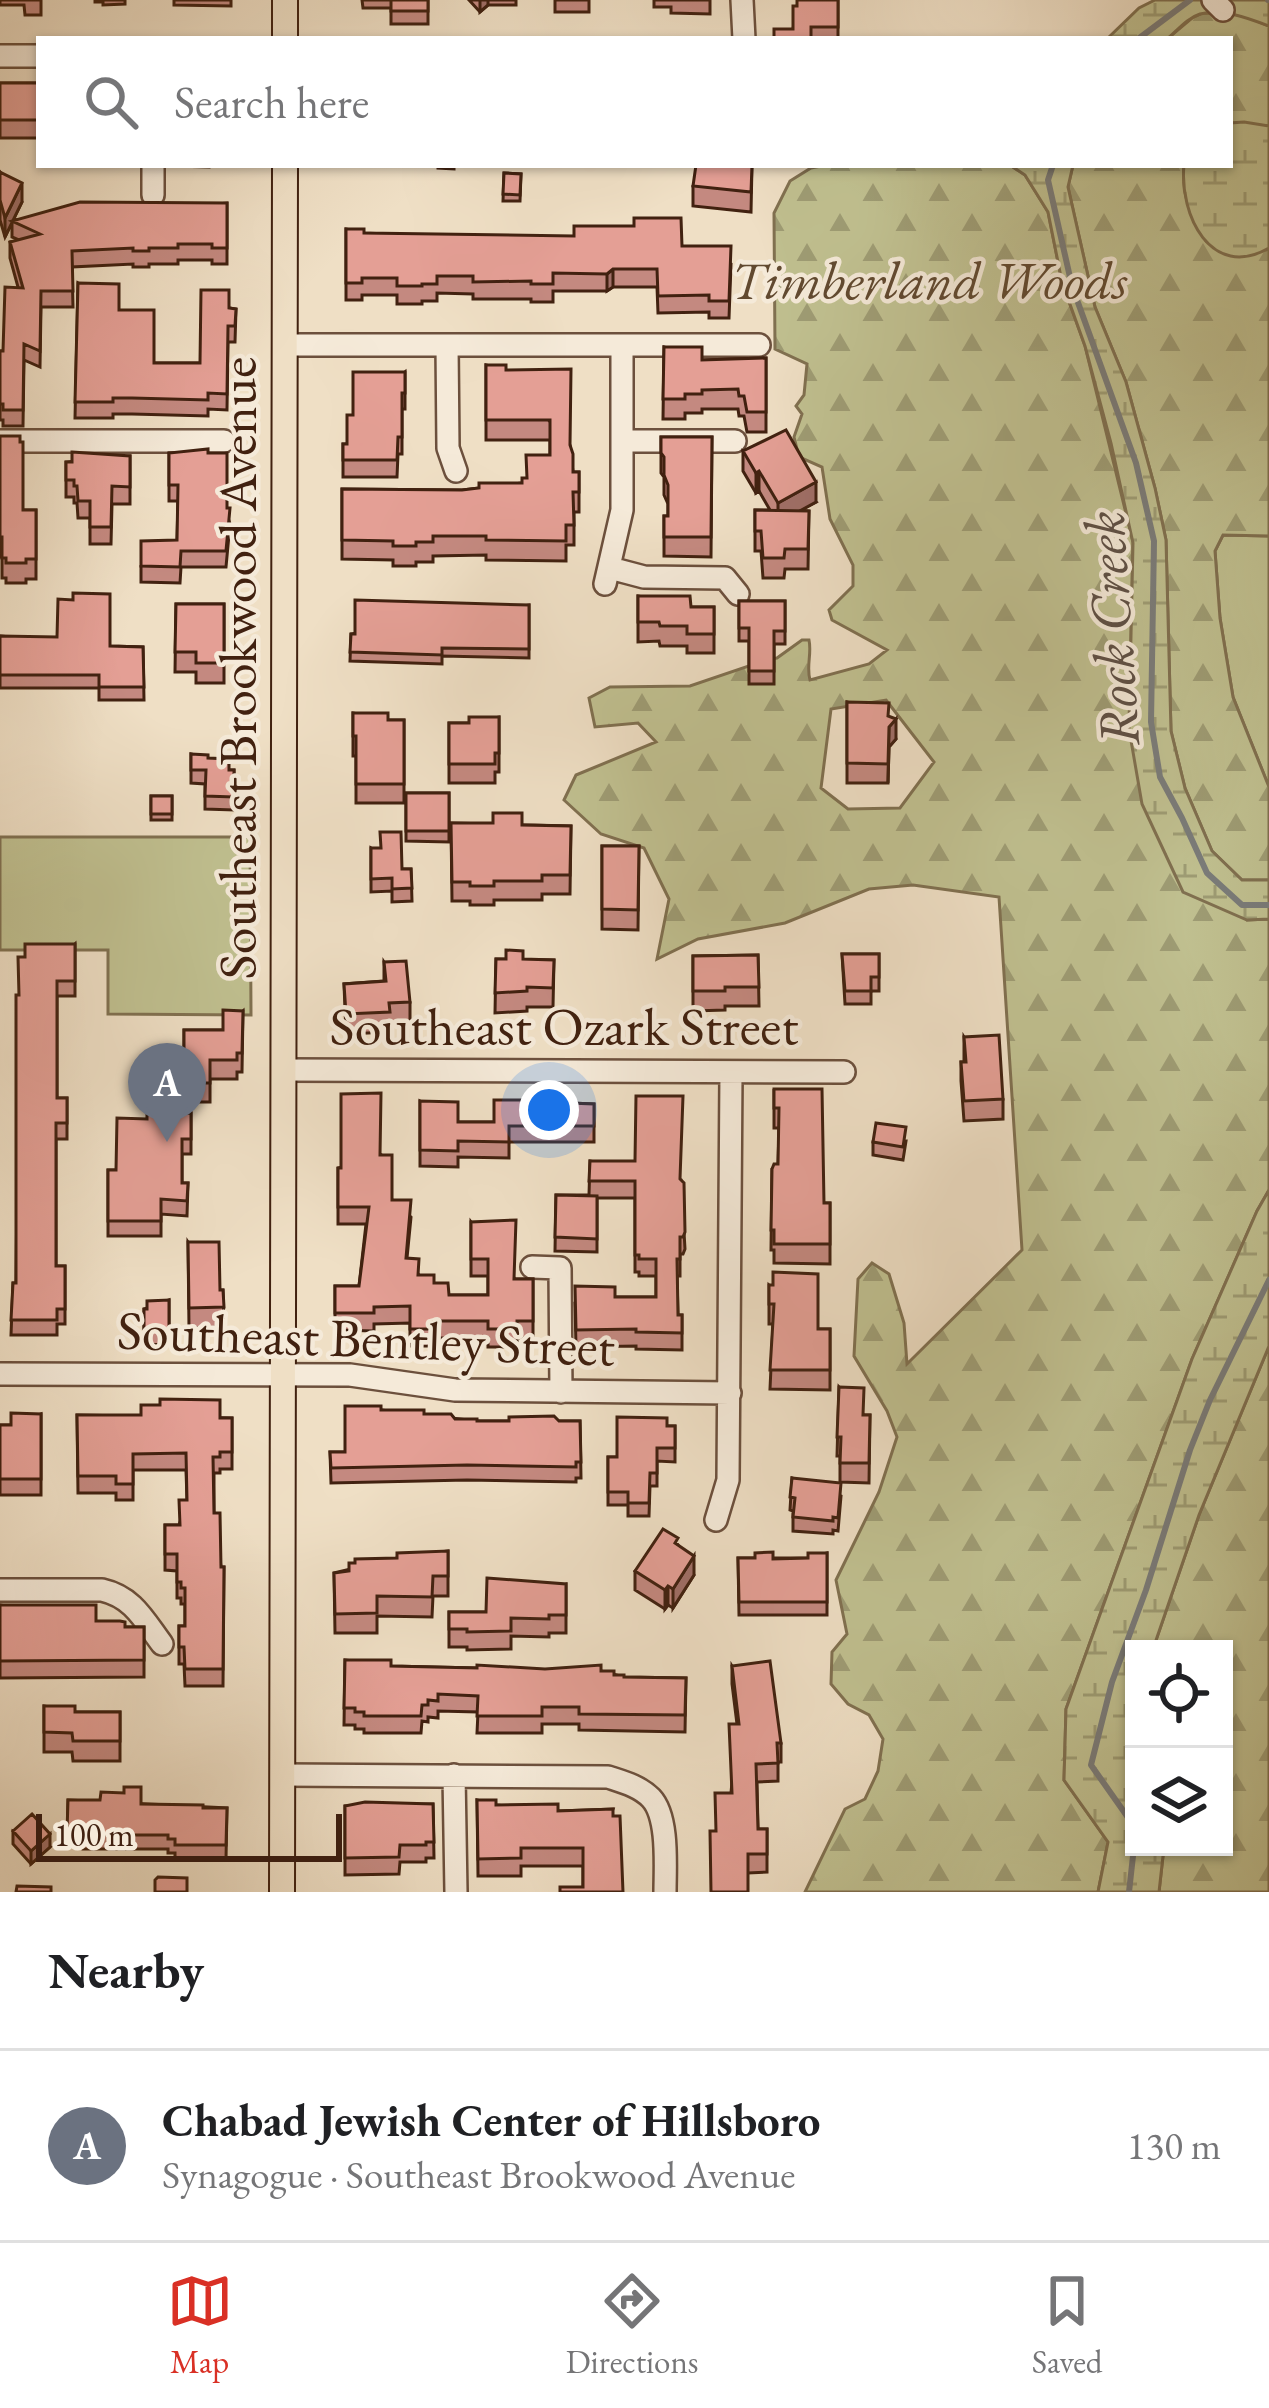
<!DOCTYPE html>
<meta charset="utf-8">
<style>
body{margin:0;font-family:"EB Garamond",serif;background:#f2f2f2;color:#202124}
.controls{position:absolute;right:36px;bottom:36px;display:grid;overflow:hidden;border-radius:0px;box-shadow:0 3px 9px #0004}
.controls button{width:108px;height:108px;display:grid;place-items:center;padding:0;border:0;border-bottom:3px solid #e0e0e0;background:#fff;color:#202124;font:60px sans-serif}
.scale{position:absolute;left:36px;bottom:30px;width:306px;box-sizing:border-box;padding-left:12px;border:6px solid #412110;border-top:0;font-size:33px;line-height:42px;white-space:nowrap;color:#412110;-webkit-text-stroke:9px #f5ead9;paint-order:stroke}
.you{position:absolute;left:549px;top:1110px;width:42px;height:42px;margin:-30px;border:9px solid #fff;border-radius:50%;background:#1a73e8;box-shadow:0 0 0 18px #1a73e833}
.badge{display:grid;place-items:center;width:78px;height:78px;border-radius:50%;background:#d93025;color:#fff;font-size:39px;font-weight:700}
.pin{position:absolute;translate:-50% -99px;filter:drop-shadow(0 3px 6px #0008)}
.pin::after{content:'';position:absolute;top:63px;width:42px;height:36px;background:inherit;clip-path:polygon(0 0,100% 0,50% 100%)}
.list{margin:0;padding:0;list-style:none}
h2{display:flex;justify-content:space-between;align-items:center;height:156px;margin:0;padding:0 48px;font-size:51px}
h2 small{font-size:39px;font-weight:400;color:#757577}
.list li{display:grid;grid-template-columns:78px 1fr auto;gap:36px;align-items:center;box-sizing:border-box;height:192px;padding:0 48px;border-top:3px solid #e0e0e0}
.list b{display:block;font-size:45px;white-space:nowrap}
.list p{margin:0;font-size:39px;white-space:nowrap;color:#757577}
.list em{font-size:39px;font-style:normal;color:#757577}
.icon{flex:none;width:66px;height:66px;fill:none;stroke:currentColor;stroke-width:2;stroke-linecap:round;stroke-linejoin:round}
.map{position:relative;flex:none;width:1269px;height:1892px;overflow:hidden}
.search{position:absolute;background:#fff;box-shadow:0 3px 9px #0004;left:36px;right:36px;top:36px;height:132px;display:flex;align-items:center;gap:30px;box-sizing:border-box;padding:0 42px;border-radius:0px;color:#757577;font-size:45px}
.sheet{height:348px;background:#fff}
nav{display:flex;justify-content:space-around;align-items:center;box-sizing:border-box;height:168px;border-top:3px solid #e0e0e0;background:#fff;font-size:33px;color:#757577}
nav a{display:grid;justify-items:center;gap:6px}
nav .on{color:#d93025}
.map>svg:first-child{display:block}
</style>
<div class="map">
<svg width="1269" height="1892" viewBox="0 0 1269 1892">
<defs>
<pattern id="forest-firs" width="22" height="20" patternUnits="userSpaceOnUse" patternTransform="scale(3)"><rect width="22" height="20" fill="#c0c090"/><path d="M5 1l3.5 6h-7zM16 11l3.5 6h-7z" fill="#9e9c74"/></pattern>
<pattern id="wetland-marsh" width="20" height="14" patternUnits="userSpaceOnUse" patternTransform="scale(3)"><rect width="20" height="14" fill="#c0c090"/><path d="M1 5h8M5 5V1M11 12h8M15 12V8" fill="none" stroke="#9e9c74"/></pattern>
</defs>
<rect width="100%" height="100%" fill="#efdfc5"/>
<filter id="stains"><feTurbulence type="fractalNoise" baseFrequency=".00167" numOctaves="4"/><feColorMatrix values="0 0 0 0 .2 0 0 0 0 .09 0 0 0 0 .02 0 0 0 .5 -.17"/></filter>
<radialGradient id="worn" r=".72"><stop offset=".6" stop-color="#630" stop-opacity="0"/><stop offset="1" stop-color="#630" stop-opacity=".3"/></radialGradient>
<path fill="#c0c090" stroke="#807050" stroke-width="3" d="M1223 535 1269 536V787L1233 697 1220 618 1215 551Z
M0 837H250L251 1015 108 1014V950H0Z"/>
<path fill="url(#forest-firs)" stroke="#807050" stroke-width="3" fill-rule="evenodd" d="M1203 13 1243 15 1269 26V126L1230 123V39H1167L1192 18Z
M826 165H1010L1025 175 1048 212 1062 282 1085 346 1133 542 1129 729 1247 920 1269 919V1190L1257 1211 1192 1359 1066 1709 1064 1780 1108 1842 1098 1892H805L845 1809 865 1799 878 1771 883 1739 869 1715 848 1704 831 1684 832 1652 847 1634 836 1580 879 1492 897 1437 887 1411 854 1356 858 1279 872 1263 889 1274 904 1323 907 1364 1022 1250 999 897 913 885 869 889 785 923 698 939 657 959 669 899 644 848 601 834 564 800 576 775 656 742 638 723 595 727 589 698 610 687 690 686 749 666 755 661 777 658 802 640H809C812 654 806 666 810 680L869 664 887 650 832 620 829 610 853 586V565L830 519 822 467 799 457 794 437 802 414 796 406 804 395 807 364 775 349 774 213 790 181 811 168ZM886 700 934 762 900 808 848 809 821 788 831 709Z
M1073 165H1184C1181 195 1191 216 1206 241L1266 250 1269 248V536L1223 535 1215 551 1220 618 1233 697 1269 787V880H1242L1212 851 1185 788 1171 731 1166 540 1155 488 1126 382 1095 307 1068 187Z
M1269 1346V1892H1159L1164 1847H1224V1649H1153L1199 1515Z"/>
<path fill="url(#wetland-marsh)" stroke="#807050" stroke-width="3" d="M1155 0H1269V26C1248 18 1222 8 1200 14 1187 18 1177 31 1167 39H1107L1139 8Z
M1244 122 1269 126V248C1211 281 1179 215 1184 165H1230V123Z
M1010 165H1073L1068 187 1095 307 1126 382 1155 488 1166 540 1171 731 1185 788 1212 851 1242 880H1269V919L1247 920 1183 892 1142 804 1129 729 1133 543 1111 443 1085 346 1062 282 1048 212 1025 175Z
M1269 1190V1346L1199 1515 1153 1649H1134V1721L1128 1759 1134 1769V1847H1164L1159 1892H1098L1108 1842 1064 1780 1066 1709 1192 1359 1257 1211Z"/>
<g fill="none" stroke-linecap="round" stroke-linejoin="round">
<path stroke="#7a7c7a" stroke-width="6" d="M1268 0H1269
M1138 39 1190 0
M1053 165 1048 180 1072 286 1136 463 1154 541 1151 722 1160 777 1182 818 1207 873 1242 905H1269
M1134 1826 1091 1765 1112 1682 1146 1590 1190 1450 1210 1400 1269 1280
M1129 1892 1134 1847"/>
<g stroke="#6c503d" stroke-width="26">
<path id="minor" d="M742 0 744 39
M1213 0 1223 10
M0 56H39
M153 165V195
M286 345H759
M447 345 448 448 456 471
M0 441H224
M623 441H735
M610 568 644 577 725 578 738 594
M605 584 622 510V345
M284 1070 844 1072
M532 1267 560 1268 561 1392
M0 1374 350 1375 455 1390 730 1393
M716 1520 728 1480 731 1073
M0 1590H102C133 1597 144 1620 162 1644
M283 1775 608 1777C623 1782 639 1786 651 1798 669 1817 665 1867 665 1892
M454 1775 456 1892"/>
</g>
<g stroke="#412110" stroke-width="28">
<path id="major" d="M285 39V0
M282 1892 285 165"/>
</g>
<use href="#minor" stroke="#f5ead9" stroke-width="21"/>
<use href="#major" stroke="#efdfc5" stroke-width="24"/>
</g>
<path fill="#c48980" stroke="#412110" stroke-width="3" d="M0 0H41V15H25L24 5H0Z
M95 0H125V4L103 5V2H95Z
M174 0H231V6L174 5Z
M362 0H428V24H391V8H363Z
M469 0H516V5H488L480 12Z
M555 0H589V12H555Z
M654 0H710V14L671 13V7H654Z
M838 0V39H774L793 29 797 6Z
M0 83H39V138H0Z
M209 165V167L174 166V165Z
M438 165H454V169L438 168Z
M752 165 751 212 693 206V186Z
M0 172 22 202 13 220 227 203V264H212V260H178V264H149V267H133V264L72 267 73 307H41L40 367 24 360 23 426H3V420H0V351H3L18 287 10 258V242L19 240 12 237V222L5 237 0 220Z
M504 173 521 174 520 201H503Z
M346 229 364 233 682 246 731 264 729 318H709V312L658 313 657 287H613L607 291H553V302H531V299H473V294L437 293V301H422V304H397V295H362V300H346Z
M78 283 119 310 154 363H200L229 308 236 309 235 342H228L227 410 208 409V416L132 414H113V418H75Z
M664 347 702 360 766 358V432H747L744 416H739L738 409H702V413H685V419H663Z
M486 365 506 370 570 445 573 472H579V512H574V545H566V561L486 560V555L433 556V562H416V566H393V560L342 559V489L462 490 522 483 550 455V440H486Z
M405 372V409H402V454H398L397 477H343V444H347L353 415Z
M0 436 23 510H36V579H26V583H6V578H2V557H0Z
M661 437H712L711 557 664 556V516H668V504L664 495V477L661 473Z
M743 451 816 502 801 510 809 511 808 569H785L784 578H763L761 551H755V510H770L759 491 756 493 743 471Z
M169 453H208L230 524 226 567H181L180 583 141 582V566L177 540 178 501H169Z
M130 456V504H112L111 544H90V518H78L77 503H74V497H66V462Z
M638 596 691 607H714V653H687V646H660L659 641 638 642Z
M739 601H785V644H774V684H749V641H739Z
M176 604H224V683H196V672H175Z
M529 605V658L442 656V664L350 661 351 634Z
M0 636 110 646 143 647 144 700H99V688H0Z
M847 702 888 716 896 739 889 747 888 783H847Z
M353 713 388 720H404V803H356V756H353Z
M499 717V772H495V783H449V723H469Z
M191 754 208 758 229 770H234V810L205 809V784L191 783Z
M406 793H449V842L406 841Z
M151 796H172V820H151Z
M451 823 571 826 570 894H542V900H494V905H470V901H452Z
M602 846H639L638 930 602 929Z
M371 848 402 869H411L412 901 392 902V891L371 892Z
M75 944V996H57V1098H67V1139H56V1266H65V1324H57V1335H11L13 1283H16L19 995Z
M842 954H879V991H871V1004H845Z
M758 955 759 1006H725V1010L693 1011V956Z
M496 959 554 960 553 1007H527V1011L495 1013Z
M384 962 410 1002V1022L390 1023V1032L346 1034 344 984 384 981Z
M243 1011 242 1072H237V1079H210V1102H184V1030H223Z
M964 1037 1003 1099V1119L964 1121 961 1081V1062H964Z
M774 1089 824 1203H830V1264L774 1263V1250H771L772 1169 778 1164 779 1128H774Z
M420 1101 458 1122H494L570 1103 594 1104V1142H509V1158L458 1157V1167L420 1166Z
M191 1113V1154H182V1183H188L187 1216 161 1214V1236H108V1170H116L147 1119Z
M906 1141 903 1160 873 1155V1142Z
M381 1155 392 1200 411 1217 407 1258 419 1275 434 1283 449 1295H488V1276H471V1222L515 1279H533V1338H517V1347H488V1338H434V1346H410V1323L374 1324V1331L335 1330V1286H359L366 1224H338V1168Z
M590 1161 681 1180 685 1249 683 1254H680V1276H677L678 1315H682V1350L636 1349V1346L576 1347 575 1303 615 1297H656V1276H639V1272H635V1198H597V1252L555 1251 556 1195H589Z
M188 1242 220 1290H223L224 1327 189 1328Z
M769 1285 818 1329H830V1390L770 1389 773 1324H769Z
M169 1300V1344L144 1345V1309Z
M839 1387 864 1415H870L869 1483 840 1482V1456H837Z
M381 1410 477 1421H580L581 1478H576V1482L467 1480 331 1483 330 1452H345Z
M41 1414V1495H0V1425H11Z
M77 1415 232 1418V1469H220V1473H214V1513L221 1567H224L223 1686H185L184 1664H179V1626H185V1604H181V1598H177V1571L165 1570V1525H179L187 1500 186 1470H133V1500H116V1493H78Z
M667 1426H675V1462L657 1461V1486H650L649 1516H628V1505H608V1457H617Z
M792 1478 841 1496 838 1531 833 1530V1534L793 1531V1511L790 1510Z
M678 1545 694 1575 673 1608 668 1605 665 1609 635 1590V1571Z
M448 1551V1596H433L432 1617 377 1616V1633H335L334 1573 397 1558Z
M827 1553V1615H739L738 1558H808Z
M566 1584V1633H549V1637L511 1636V1649L467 1650V1647H449V1612H486Z
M0 1605 125 1627H144V1677L0 1678Z
M345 1660 391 1666 601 1671 624 1677 686 1678 685 1732 579 1730V1724H542V1733H477L478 1712 438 1711V1718L428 1717V1722L422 1721 421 1733H364V1729H355V1725H344Z
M732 1666 781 1743V1762H778V1781L757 1782 758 1829H767V1872L748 1873 716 1831 731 1793 737 1724 732 1684Z
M44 1706 75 1712H120V1761H73L72 1752H44Z
M68 1800 227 1808 226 1859H175V1853H168V1849H83V1846H67Z
M477 1800 496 1805 558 1811 613 1809 583 1887V1866H521V1876H478Z
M433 1804 434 1858H426V1862H400L399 1874 345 1875V1806Z
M13 1831 50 1847 31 1864 13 1844Z"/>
<path fill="#a06f68" stroke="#412110" stroke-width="3" d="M480 0H488V5L480 12Z
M22 183V202L5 237V218Z
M613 269V287L607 291V274Z
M759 471V491L756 493V473Z
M816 482V502L778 523V503Z
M896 719V739L889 747 888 783 889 727Z
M694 1556V1575L673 1608V1589Z
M668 1586V1605L665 1609V1590Z
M50 1834V1847L31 1864V1851Z"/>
<path fill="#e49f95" stroke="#412110" stroke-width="3" d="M391 0H428V11H391Z
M797 0H838V27H811V39H774V29H793V6H797Z
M0 83H39V120H0Z
M696 165H752L751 192 693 186Z
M0 172 22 183 5 218 0 200Z
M504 173 521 174 520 195 503 194Z
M80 202 227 203V248H212V244H178V248H149V251H133V248L72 251 73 291H41L40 351 24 344 23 410H3V404H0V351H3L5 287 23 288 10 242 40 234 12 221Z
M634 218H681L682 246H731L729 301H709V295L658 296 657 269H613L607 274 553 273V284H531V281L473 282V276H437V284H422V286H397V278H362V283H346V229H364V233L574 236V226H634Z
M78 283 119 284V310H154V363H200L201 290H229V308L236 309 235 326H228L227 394 208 393V400L132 398H113V402H75Z
M664 347H702V360L766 358V412H747L744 396H739L738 389 702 390V394H685V399H663Z
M486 365H506V370L571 369 570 445 573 454V472H579V492H573L574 525H566V541L486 540V536H433V542H416V546H393V541L342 540V489L462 490 479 488V483H522V478H527L526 455H550V420H486Z
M353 372H405V393H402V437H398L397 460H343V444H347V415H353Z
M786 430 816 482 778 503 759 471 756 473 743 451Z
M0 436H20V442H23V510H36V559H26V563H6V558H2V537H0Z
M661 437H712L711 537H664V516H668V485L664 475V457L661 453Z
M208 449V453H227V508H230L226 551H181L180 567 141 566V541L177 540 178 485H169V453Z
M72 452 130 456V487L112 486 111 527H90V501H78L77 486H74V480H66V462H72Z
M755 510 809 511 808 549H785L784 558H763L761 531H755Z
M73 593 110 594V646L143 647 144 687H99V675H0V636L57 637 58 599 73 600Z
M638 596H690L691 607H714V634H687V626H660L659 622H638Z
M355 600 529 605V649L442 648V655L350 652 351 634H355Z
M739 601H785V631H774V671H749V628H739Z
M176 604H224V663H196V652H175Z
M847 702 889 703 888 716 896 719 889 727 888 764 847 763Z
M353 713H388V720H404V784H356V736H353Z
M469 717H499V753H495V764H449V723H469Z
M191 754 208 755V758L229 759V770H234V797L205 796 206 770H191Z
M406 793H449V831H406Z
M151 796H172V814H151Z
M493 813H522V825L571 826 570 875H542V881H494V886H470V882H452L451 823H493Z
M380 832H401L402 869H411L412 888 392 889V878L371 879V848H381Z
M602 846H639L638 910 602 909Z
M25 944H75V981H57V1098H67V1123H56V1266H65V1309H57V1320H11L13 1283H16V995H19L18 957H25Z
M506 950 523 951V959L554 960 553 988 527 987V991L495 993 496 959H506Z
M842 954H879V977H871V991H845Z
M758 955 759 987H725V991H693V956Z
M406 961 410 1002 389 1003 390 1012 346 1014 344 984 386 981 384 962Z
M223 1010 243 1011 242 1053H237V1060H210V1083H184V1030H223Z
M999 1035 1003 1099 964 1101 961 1062H966L964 1037Z
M774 1089H822L824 1203H830V1244H774V1230H771L772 1169 774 1164H778L779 1108H774Z
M381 1093 380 1155H392V1200H411L406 1258 419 1259 418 1275H434V1283H448L449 1295H488V1259H471V1222L516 1220 514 1279H533V1321H517V1329H488V1321H434V1329H410V1306L374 1307V1313H335V1286H359L369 1207H338V1168H341V1094Z
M636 1096H683L680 1179 684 1183 685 1232 683 1237H680V1259H677L678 1315H682V1333L636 1332V1329L576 1330 575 1286 615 1287V1297H656V1259H639V1255H635V1181H589L590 1161H635Z
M494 1100H570V1103L594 1104V1126H509V1142L458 1141V1151L420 1150V1101L458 1102V1122H494Z
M191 1113V1139H182V1183H188L187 1201 161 1199V1221H108V1170H116L117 1118 147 1119V1114Z
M876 1123 906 1127 903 1147 873 1142Z
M556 1195 597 1196V1239L555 1237Z
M188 1242H219L220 1290H223L224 1307 189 1308Z
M773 1272 818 1274V1329H830V1370H770L774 1304H769V1285H773Z
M169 1300V1331H144V1309H147V1301Z
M839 1387 864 1388 863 1415H870L869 1463H840L841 1437H837Z
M160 1399 220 1400V1418H232V1452H220V1457H213L214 1513H220L221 1567H224L223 1669H185L184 1647H179V1626H185V1588H181V1582H177V1554H165V1525H180L179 1500H187L186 1453 133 1454V1484H116V1476H78L77 1415H141V1405H160Z
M345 1406H381V1410H424V1414H451L455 1419H477V1421H509V1417L554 1416 559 1421H580L581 1462H576V1467L467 1465 331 1468 330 1452H345Z
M11 1413 41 1414V1479H0V1425H11Z
M617 1417 667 1418V1426H675V1448H657V1473H650L649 1503H628V1492H608V1457H617Z
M792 1478 841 1483 838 1518 833 1517V1521L793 1517 795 1498 790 1497Z
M663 1529 678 1538 675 1543 694 1556 673 1589 668 1586 665 1590 635 1571Z
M448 1551V1576H433L432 1597 377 1596V1613L335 1614 334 1573 349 1571V1563H355V1559L397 1558V1553Z
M773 1552V1559L808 1558V1553H827V1602H739L738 1558H755V1553Z
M487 1578 566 1584V1615H549V1619L511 1618V1631L467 1632V1629H449V1612H486Z
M0 1605H96V1621H120L125 1622V1627H144V1660L0 1661Z
M345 1660H391V1666L477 1668V1665L545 1669 601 1665V1671H614V1675H624V1677L686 1678 685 1715 579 1714V1707H542V1716H477L478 1696 438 1694V1701L428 1700V1705H422L421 1716H364V1712H355V1708H344Z
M770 1661 781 1743H777L778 1763 756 1764 758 1829H767V1854H748V1892H711L710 1831H716L715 1793H732L729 1724H739L732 1666Z
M44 1706H75V1712H120V1741H73L72 1733 44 1732Z
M124 1787H141V1804L203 1805V1808H227L226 1845H175V1839H168V1835H83V1832H67L68 1800H100L101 1792 124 1793Z
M477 1800H496V1805L558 1804V1811L613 1809V1816H620L623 1892H560V1887H583V1848H521V1858L478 1859Z
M365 1802 433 1804 434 1842H426V1845H400L399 1857 345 1858V1806Z
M32 1814 50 1834 31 1851 13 1831Z
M158 1877 187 1878V1892H155V1880Z
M17 1886 51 1887V1892H16Z"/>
<g text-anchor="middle" stroke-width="9" stroke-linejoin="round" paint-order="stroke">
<g font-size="54" font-style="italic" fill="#614930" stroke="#f5ead9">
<text x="929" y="299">Timberland Woods</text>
</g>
<g font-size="54" fill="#412110" stroke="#f5ead9">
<text transform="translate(237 668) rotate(-90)" y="19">Southeast Brookwood Avenue</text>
<text x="564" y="1045">Southeast Ozark Street</text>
<text transform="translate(366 1338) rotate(2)" y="19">Southeast Bentley Street</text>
</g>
<g font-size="57" font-style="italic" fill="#5e4f45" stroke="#f5ead9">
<text transform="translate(1111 629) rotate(-94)" y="20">Rock Creek</text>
</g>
</g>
<rect width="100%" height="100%" filter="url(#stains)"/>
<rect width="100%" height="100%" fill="url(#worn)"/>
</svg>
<div class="controls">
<button><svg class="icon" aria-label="locate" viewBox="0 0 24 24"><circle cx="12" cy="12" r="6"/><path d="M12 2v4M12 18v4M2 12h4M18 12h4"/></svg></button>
<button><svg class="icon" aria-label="layers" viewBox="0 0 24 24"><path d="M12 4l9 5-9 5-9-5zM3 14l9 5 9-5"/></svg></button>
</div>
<div class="scale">100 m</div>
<div class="you"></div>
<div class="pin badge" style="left:167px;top:1142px;background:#6b7280">A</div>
<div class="search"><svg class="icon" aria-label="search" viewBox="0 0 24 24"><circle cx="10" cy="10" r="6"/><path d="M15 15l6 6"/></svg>Search here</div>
</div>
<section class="sheet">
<h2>Nearby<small></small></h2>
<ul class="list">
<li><span class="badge" style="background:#6b7280">A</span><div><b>Chabad Jewish Center of Hillsboro</b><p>Synagogue · Southeast Brookwood Avenue</p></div><em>130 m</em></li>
</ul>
</section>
<nav>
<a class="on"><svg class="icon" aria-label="map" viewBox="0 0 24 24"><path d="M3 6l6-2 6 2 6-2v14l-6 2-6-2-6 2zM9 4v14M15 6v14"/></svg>Map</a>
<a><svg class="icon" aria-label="directions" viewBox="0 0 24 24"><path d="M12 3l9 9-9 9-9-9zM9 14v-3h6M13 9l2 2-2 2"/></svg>Directions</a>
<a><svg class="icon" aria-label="saved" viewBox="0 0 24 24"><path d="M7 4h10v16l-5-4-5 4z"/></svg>Saved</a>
</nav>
